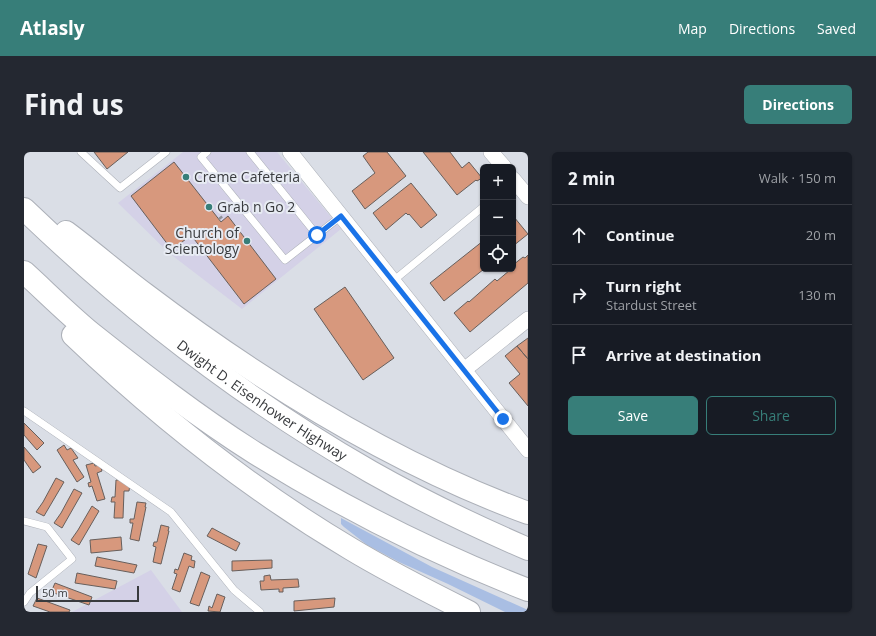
<!DOCTYPE html>
<meta charset="utf-8">
<style>
body{margin:0;font-family:"Open Sans",sans-serif;background:#242831;color:#f1f3f6}
.controls{position:absolute;right:12px;top:12px;display:grid;overflow:hidden;border-radius:6px;box-shadow:0 1px 3px #0004}
.controls button{width:36px;height:36px;display:grid;place-items:center;padding:0;border:0;border-bottom:1px solid #363941;background:#171b24;color:#f1f3f6;font:20px sans-serif}
.scale{position:absolute;left:12px;bottom:10px;width:103px;box-sizing:border-box;padding-left:4px;border:2px solid #393b3e;border-top:0;font-size:11px;line-height:14px;white-space:nowrap;color:#393b3e;-webkit-text-stroke:3px #e7ebf3;paint-order:stroke}
.stop{position:absolute;width:12px;height:12px;margin:-9px;border:3px solid #1a73e8;border-radius:50%;background:#fff}
.stop.end{background:#1a73e8;border-color:#fff;box-shadow:0 1px 4px #0008}
.list{margin:0;padding:0;list-style:none}
h2{display:flex;justify-content:space-between;align-items:center;height:52px;margin:0;padding:0 16px;font-size:17px}
h2 small{font-size:13px;font-weight:400;color:#9ea1a6}
.list li{display:grid;grid-template-columns:26px 1fr auto;gap:12px;align-items:center;box-sizing:border-box;height:60px;padding:0 16px;border-top:1px solid #363941}
.list b{display:block;font-size:15px;white-space:nowrap}
.list p{margin:0;font-size:13px;white-space:nowrap;color:#9ea1a6}
.list em{font-size:13px;font-style:normal;color:#9ea1a6}
.actions{display:flex;gap:8px;padding:12px 16px}
.actions a{flex:1;padding:9px 0;border:1px solid #377e79;border-radius:6px;text-align:center;font-size:14px;color:#377e79}
.actions .main{background:#377e79;color:#fff}
.icon{flex:none;width:22px;height:22px;fill:none;stroke:currentColor;stroke-width:2;stroke-linecap:round;stroke-linejoin:round}
.map{position:relative;flex:none;width:504px;height:460px;overflow:hidden;border-radius:6px}
header{display:flex;align-items:center;gap:24px;box-sizing:border-box;height:56px;padding:0 20px;background:#377e79;color:#fff}
header strong{font-size:19px}
nav{display:flex;gap:22px;margin-inline-start:auto;font-size:14px}
.intro{display:flex;align-items:center;justify-content:space-between;box-sizing:border-box;height:96px;padding:0 24px}
h1{margin:0;font-size:28px}
.button{padding:10px 18px;border-radius:6px;background:#377e79;color:#fff;font-size:14px;font-weight:700}
main{display:flex;gap:24px;padding:0 24px}
aside{flex:1;background:#171b24;border-radius:6px;box-shadow:0 1px 3px #0004}
.map>svg:first-child{display:block}
</style>
<header>
<strong>Atlasly</strong>
<nav><a>Map</a><a>Directions</a><a>Saved</a></nav>
</header>
<div class="intro"><h1>Find us</h1><a class="button">Directions</a></div>
<main>
<div class="map">
<svg width="504" height="460" viewBox="0 0 504 460">
<rect width="100%" height="100%" fill="#dadee6"/>
<path fill="#d4d1e7" d="M159 0H253L317 77 218 157 145 101 94 51Z
M127 418 158 460H48Z"/>
<path fill="#a9bee3" d="M317 366 408 415 504 458V460H481L424 432 375 410 343 393 320 375 317 372Z"/>
<path fill="#d7987d" stroke="#675f5c" d="M70 0H104L83 17Z
M344 0H363L382 24 341 57 328 39 351 21 339 4Z
M399 0H426L438 16 445 10 458 26 453 29 452 28 433 43Z
M150 10 197 70 204 64 252 127 220 152 167 83 148 98 107 44Z
M387 31 413 63 397 76 385 62 384 63 382 61 362 78 349 61Z
M489 65H490L504 82 489 94Z
M459 89V117H460L420 149 406 131Z
M504 103V131L446 180 430 161 444 149 445 150 471 127 473 129 486 118 485 117H489V113L499 105 501 106Z
M321 135 370 206 339 228 290 157Z
M504 186V207L493 194Z
M493 194 504 207V254L485 231 496 222 481 204Z
M0 271 20 291 13 298 0 283Z
M40 293 43 298 47 296 54 306 49 308 60 325 53 330 33 298Z
M0 295 17 315 9 321 0 308Z
M70 311 71 314 76 313 78 319 73 321 81 347 73 349 68 334 65 335 64 331 67 330 62 313Z
M32 326 40 330 20 364 12 360 19 350Z
M92 328H101L106 332 105 339H100L99 366H90L91 350H87L88 345H91Z
M50 337 58 341 38 376 30 371 37 361Z
M113 350 122 351 121 355H122L115 389 106 387 109 371H106V367H110Z
M68 354 75 359 55 393 47 388 54 378Z
M137 373 145 375 144 379H145L137 412 129 410 132 395 129 394 130 390H133Z
M188 376 216 391 212 399 183 384Z
M97 385 98 398 67 401 66 388Z
M14 392 23 394 12 426 4 422Z
M160 401 168 404 167 408 171 409 170 416 165 414 156 440 148 437 153 422 150 421 151 417 154 418Z
M73 405 113 413 110 421 71 414Z
M248 408V416L208 419V409Z
M177 420 186 424 175 454 166 451Z
M53 421 93 429 91 437 51 431Z
M246 423 247 428 274 427 275 435 259 436V440H255V437L237 438 236 429H240V424Z
M31 431 68 445 65 453 27 440Z
M193 442 201 445 196 460 184 459 185 454 188 456Z
M13 446 46 458 45 460H26L9 454Z
M311 446 310 455 270 459V449Z"/>
<g fill="none" stroke-linecap="round" stroke-linejoin="round">
<g stroke="#acb0b8" stroke-width="8">
<path id="service" d="M57 0 96 36 142 0
M183 0 177 5 261 108 293 83
M226 0 293 83 317 64
M369 129 459 55
M0 259 147 360 210 438 236 460
M0 369 23 375 48 407 6 441 0 450"/>
</g>
<g stroke="#acb0b8" stroke-width="16">
<path id="minor" d="M266 0 504 298
M467 0 480 15
M489 27 504 45
M440 218 504 167"/>
</g>
<g stroke="#acb0b8" stroke-width="24">
<g id="motorway">
<path id="s1" d="M0 57C105 158 220 247 347 320 398 349 451 374 504 397"/>
<path d="M42 80C69 100 94 122 121 142 236 229 368 311 504 361"/>
<path d="M0 120C22 140 44 162 67 181 120 223 174 265 231 301 318 355 409 401 504 438"/>
<path d="M49 183C134 264 226 337 327 397 365 420 405 440 445 460"/>
</g>
</g>
<path stroke="#8f9298" stroke-width="2.5" stroke-dasharray="4 2" stroke-linecap="butt" d="M195 67 199 64"/>
<use href="#service" stroke="#fff" stroke-width="7"/>
<use href="#minor" stroke="#fff" stroke-width="15"/>
<use href="#motorway" stroke="#fff" stroke-width="22"/>
</g>
<g fill="none" stroke-linecap="round" stroke-linejoin="round">
<path stroke="#1a73e8" stroke-width="5" d="M293 83 317 64 479 267"/>
</g>
<g fill="#377e79" stroke="#e7ebf3" stroke-width="1.5">
<circle cx="162" cy="25" r="4"/>
<circle cx="185" cy="55" r="4"/>
<circle cx="223" cy="89" r="4"/>
</g>
<g text-anchor="middle" stroke-width="4" stroke-linejoin="round" paint-order="stroke">
<g font-size="14" fill="#393b3e" stroke="#e7ebf3" text-anchor="start">
<text x="170" y="30">Creme Cafeteria</text>
<text x="193" y="60">Grab n Go 2</text>
<text x="215" y="86" text-anchor="end">Church of<tspan x="215" dy="16">Scientology</tspan></text>
</g>
<g font-size="14" fill="#393b3e" stroke="#e7ebf3">
<text dy="5" stroke="none"><textPath href="#s1" startOffset="306">Dwight D. Eisenhower Highway</textPath></text>
</g>
</g>
</svg>
<div class="controls">
<button>+</button>
<button>−</button>
<button><svg class="icon" aria-label="locate" viewBox="0 0 24 24"><circle cx="12" cy="12" r="6"/><path d="M12 2v4M12 18v4M2 12h4M18 12h4"/></svg></button>
</div>
<div class="scale">50 m</div>
<div class="stop" style="left:293px;top:83px"></div>
<div class="stop end" style="left:479px;top:267px"></div>
</div>
<aside>
<h2>2 min<small>Walk · 150 m</small></h2>
<ul class="list">
<li><svg class="icon" aria-label="ahead" viewBox="0 0 24 24"><path d="M12 20V5M6 11l6-6 6 6"/></svg><div><b>Continue</b></div><em>20 m</em></li>
<li><svg class="icon" aria-label="right" viewBox="0 0 24 24"><path d="M7 20v-9h11M14 6l5 5-5 5"/></svg><div><b>Turn right</b><p>Stardust Street</p></div><em>130 m</em></li>
<li><svg class="icon" aria-label="arrive" viewBox="0 0 24 24"><path d="M6 21V4h12l-3 4 3 4H6"/></svg><div><b>Arrive at destination</b></div></li>
</ul>
<div class="actions"><a class="main">Save</a><a>Share</a></div>
</aside>
</main>
